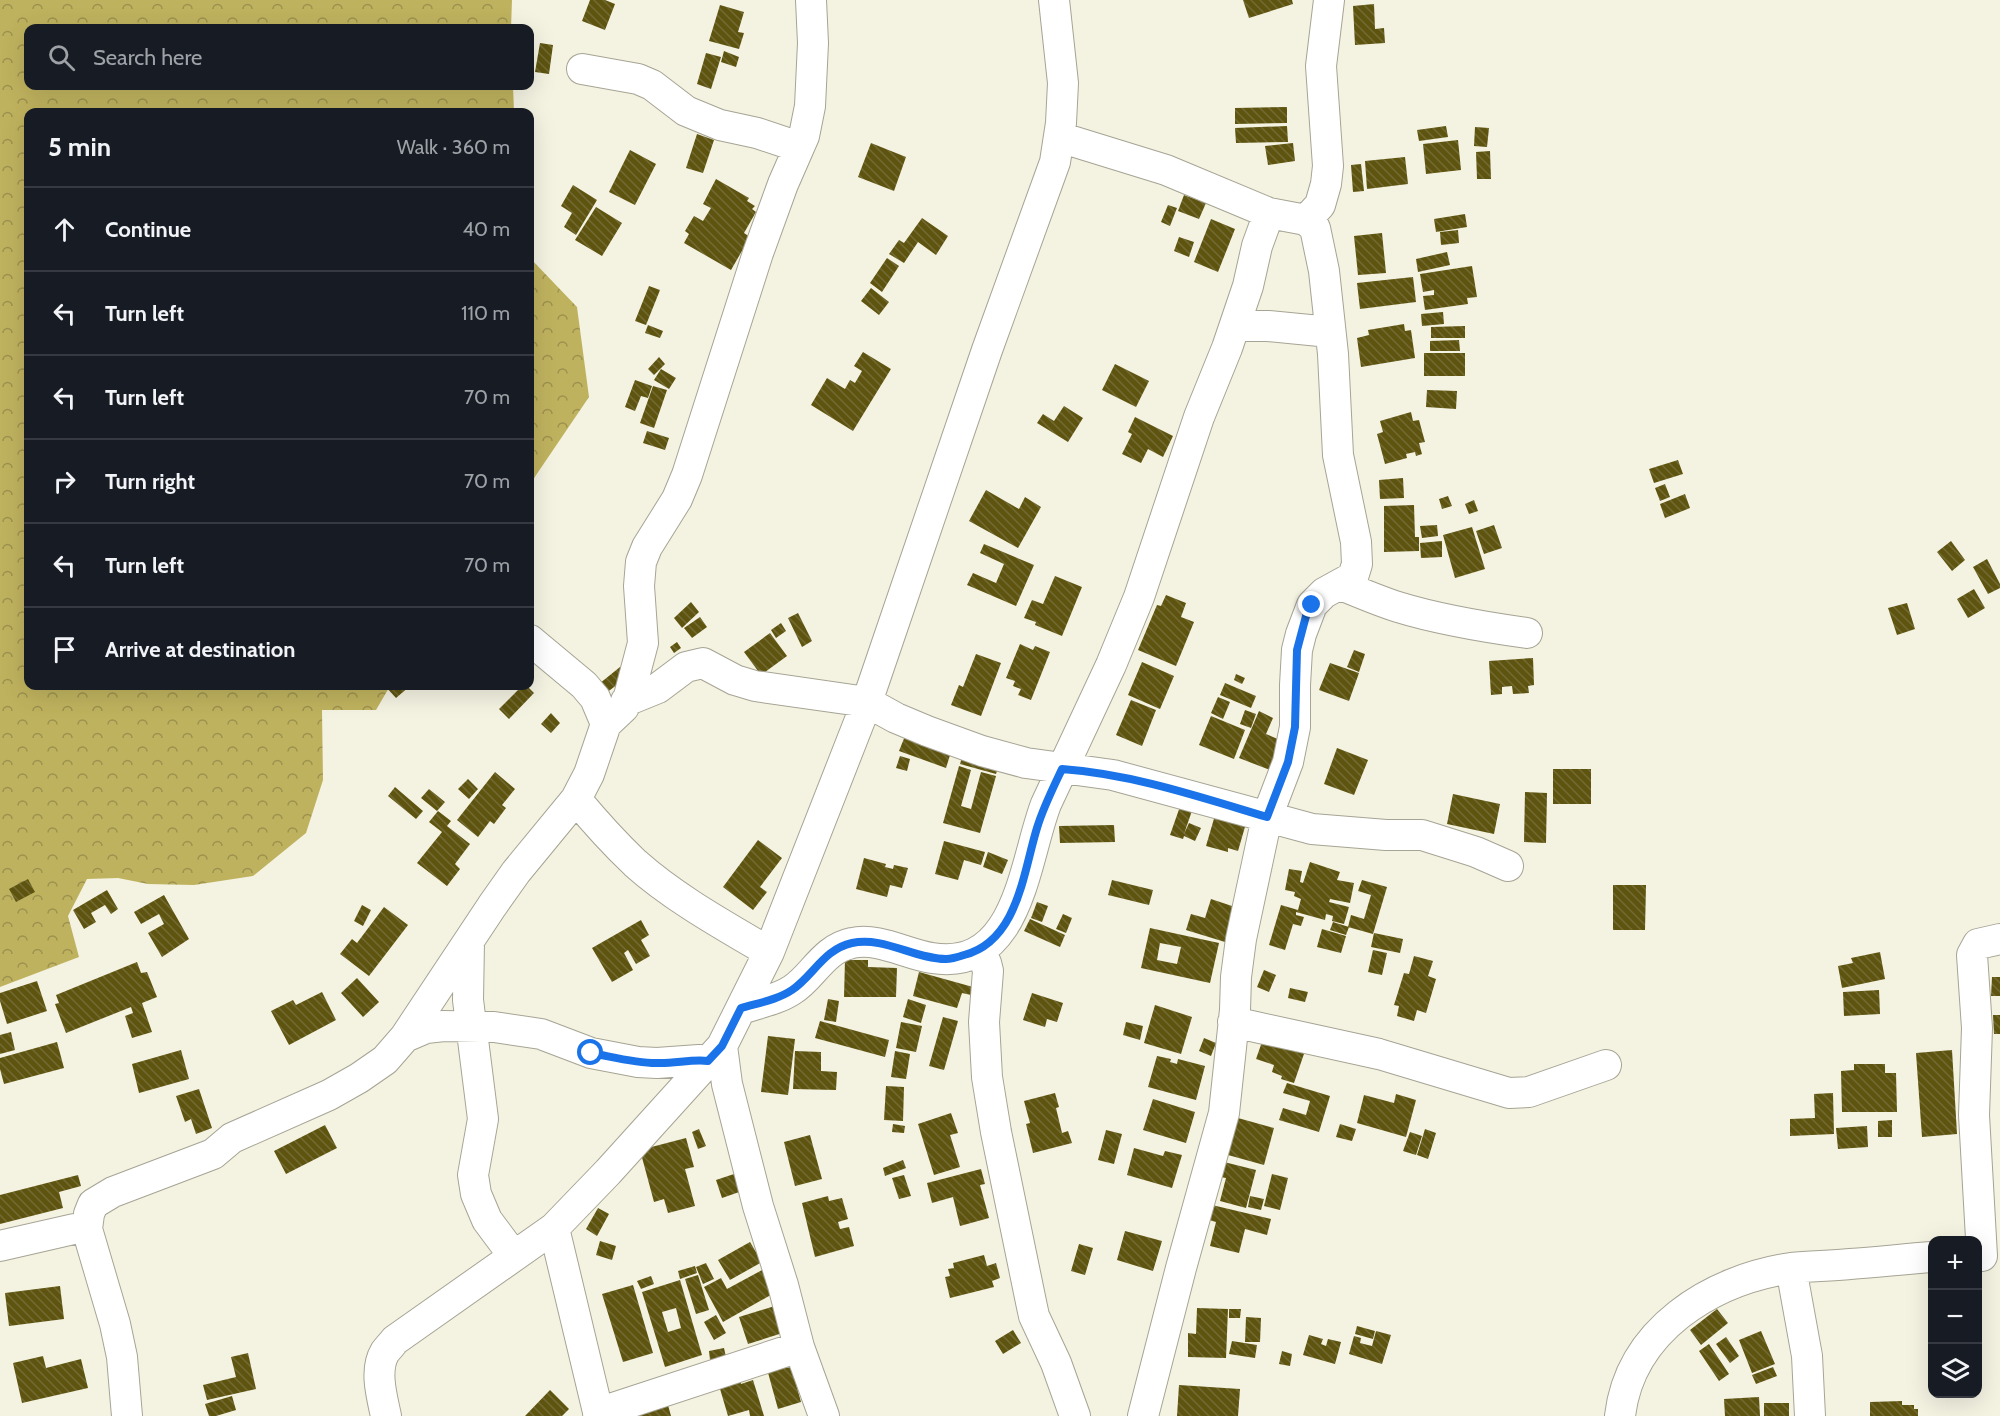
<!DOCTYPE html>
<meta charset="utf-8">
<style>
body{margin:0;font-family:Cabin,sans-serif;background:#242831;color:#f1f3f6}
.controls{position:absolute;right:18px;bottom:18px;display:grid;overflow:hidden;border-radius:12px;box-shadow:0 6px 24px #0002}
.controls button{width:54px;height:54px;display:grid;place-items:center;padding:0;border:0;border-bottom:2px solid #363941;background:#171b24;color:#f1f3f6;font:30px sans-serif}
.stop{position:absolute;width:18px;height:18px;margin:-14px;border:4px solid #1a73e8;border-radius:50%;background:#fff}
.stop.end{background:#1a73e8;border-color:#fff;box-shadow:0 2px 6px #0008}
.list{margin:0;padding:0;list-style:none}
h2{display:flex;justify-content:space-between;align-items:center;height:78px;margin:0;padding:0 24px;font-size:26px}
h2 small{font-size:20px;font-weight:400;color:#9ea1a6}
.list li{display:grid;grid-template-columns:39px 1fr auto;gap:18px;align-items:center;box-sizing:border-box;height:84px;padding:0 24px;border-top:2px solid #363941}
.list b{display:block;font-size:22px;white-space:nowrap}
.list em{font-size:20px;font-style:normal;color:#9ea1a6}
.icon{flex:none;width:33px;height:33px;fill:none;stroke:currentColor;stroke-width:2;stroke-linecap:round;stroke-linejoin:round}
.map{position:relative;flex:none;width:2000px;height:1416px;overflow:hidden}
.search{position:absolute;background:#171b24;box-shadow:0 6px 24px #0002;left:24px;top:24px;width:510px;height:66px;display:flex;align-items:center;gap:15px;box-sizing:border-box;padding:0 21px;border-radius:12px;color:#9ea1a6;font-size:22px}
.panel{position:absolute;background:#171b24;box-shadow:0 6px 24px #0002;left:24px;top:108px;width:510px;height:582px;border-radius:12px}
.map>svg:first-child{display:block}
</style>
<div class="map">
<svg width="2000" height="1416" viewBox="0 0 2000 1416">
<defs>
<pattern id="forest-crowns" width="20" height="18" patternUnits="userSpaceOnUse" patternTransform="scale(1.5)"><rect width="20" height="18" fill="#bfb25e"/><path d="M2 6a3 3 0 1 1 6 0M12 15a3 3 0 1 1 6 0" fill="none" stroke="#9c914e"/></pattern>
<pattern id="building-back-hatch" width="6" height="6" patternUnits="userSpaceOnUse" patternTransform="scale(1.5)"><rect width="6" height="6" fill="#5e5410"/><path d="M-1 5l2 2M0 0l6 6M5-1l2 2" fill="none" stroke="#726a33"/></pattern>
</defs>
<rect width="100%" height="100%" fill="#f4f2e1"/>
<path fill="url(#forest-crowns)" d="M0 0H512L511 28H28V86H513L514 112H28V686H390L376 710H322L323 780 306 833 253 876 194 885 148 884 118 878 87 879 68 916 79 957 0 987Z
M530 258 577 307 589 397 530 484Z"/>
<path fill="url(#building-back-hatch)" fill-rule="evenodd" d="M590 0H605L615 4 605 30 582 21Z
M1243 0H1292L1293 4 1249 18Z
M1374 4 1375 29 1384 28 1385 43 1355 45 1353 6Z
M720 5 744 12 738 32 744 33 739 49 709 41Z
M540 43 553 45 549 74 535 72Z
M724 51 739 57 736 67 721 62Z
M706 53 721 57 711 89 697 84Z
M1287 107V123L1235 124V108Z
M1287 126 1288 142 1236 143 1235 128Z
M1446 126 1448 137 1419 141 1417 130Z
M1475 127 1489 128 1487 147 1474 146Z
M697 134 714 140 703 173 686 168Z
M1458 140 1461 170 1426 174 1423 144Z
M871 143 906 157 894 191 858 177Z
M1293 143 1295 161 1268 165 1265 146Z
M630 150 656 164 635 205 609 192Z
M1490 151 1491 179H1477L1476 152Z
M1405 157 1408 184 1367 189 1365 161Z
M1361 164 1364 191 1353 192 1351 165Z
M716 179 749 198 747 201 755 206 752 209 756 212 744 233 750 237 731 270 684 243 689 234 685 231 694 216 703 221 711 208 703 204Z
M573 185 597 200 576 235 564 227 572 213 561 206Z
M1184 195 1206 203 1199 219 1178 211Z
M1168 205 1177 208 1170 226 1161 222Z
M596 207 622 223 602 256 575 240Z
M1465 214 1467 227 1436 232 1434 219Z
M922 218 948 236 936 255 918 242 904 263 889 254 899 240 904 243Z
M1211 219 1235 229 1218 272 1194 262Z
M1458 230 1459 243 1441 245 1440 232Z
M1382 233 1386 273 1358 275 1354 236Z
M1179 237 1194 242 1189 257 1174 251Z
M1447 252 1450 265 1418 272 1416 259Z
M887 258 899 266 882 292 870 283Z
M1472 266 1477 297 1467 298 1468 304 1425 310 1423 296 1434 295V290L1423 292 1420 274Z
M1413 277 1416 302 1360 309 1357 283Z
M649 286 660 290 646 325 635 321Z
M871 288 889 302 879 315 861 301Z
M1443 312 1444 324 1422 326 1421 314Z
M1404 324 1405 331 1411 330 1415 358 1361 367 1357 338 1369 335 1368 330Z
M648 325 663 331 660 338 645 333Z
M1465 326V338H1431V327Z
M1459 340 1460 351H1430V341Z
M863 352 891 369 853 431 811 405 827 378 845 389 850 380 855 383 862 371 854 366Z
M1424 353H1465V376H1424Z
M659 357 665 364 654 375 648 369Z
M1115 364 1149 381 1136 407 1102 390Z
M661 369 676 378 669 389 654 380Z
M635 380 652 386 648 398 641 396 635 411 625 407Z
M653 386 667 390 654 428 640 423Z
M1427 390 1457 391 1456 409 1426 407Z
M1064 406 1083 418 1068 442 1037 423 1043 414 1054 421Z
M1411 412 1413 421 1419 420 1425 442 1419 443 1422 454 1416 456 1415 452 1406 454 1407 458 1385 464 1377 434 1383 432 1380 421Z
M1135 417 1173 436 1163 457 1148 449 1141 463 1122 454 1132 434 1128 432Z
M647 431 669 438 665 450 643 443Z
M1678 460 1683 474 1654 483 1649 469Z
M1403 478 1404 498 1380 499 1379 480Z
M1665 484 1670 497 1660 501 1655 488Z
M986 490 1019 509 1025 497 1041 507 1018 548 969 521Z
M1685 494 1690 508 1665 518 1660 504Z
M1448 496 1452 506 1442 509 1439 499Z
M1474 500 1478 511 1469 514 1465 504Z
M1414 505 1415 537H1419V551L1384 552V506Z
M1437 525 1438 536 1422 538 1420 526Z
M1494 525 1502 548 1484 554 1476 531Z
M1472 527 1485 569 1455 578 1443 535Z
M1442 541V557L1421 558 1420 543Z
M1951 541 1965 560 1952 571 1937 552Z
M984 544 1034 565 1016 606 967 585 973 573 996 583 1004 564 980 553Z
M1987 559 2000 584V588L1988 594 1973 567Z
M1055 576 1082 587 1062 636 1035 625 1036 622 1024 618 1032 600 1043 604Z
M1974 589 1985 608 1968 618 1957 599Z
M1166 595 1186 603 1181 617 1194 622 1176 666 1138 650 1157 605 1161 606Z
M691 602 699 612 682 628 674 618Z
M1907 603 1915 629 1897 635 1888 608Z
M798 613 812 641 802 647 788 618Z
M700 617 707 627 692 638 684 628Z
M781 623 786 631 776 638 771 630Z
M770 633 787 656 761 675 744 652Z
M677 642 681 648 674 653 670 647Z
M1020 644 1033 650 1035 646 1050 652 1031 700 1018 695 1021 689 1013 686 1015 681 1006 678Z
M1354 650 1365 654 1359 672 1347 667Z
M976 654 1001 663 981 716 951 705 959 685 963 687Z
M1533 658 1534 685 1528 686 1529 693 1513 694 1512 686 1502 687V694L1491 695 1489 661Z
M1142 662 1174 676 1160 709 1128 695Z
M1330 663 1359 673 1349 701 1319 690Z
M620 667 627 677 601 697 594 688Z
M1236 674 1245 678 1242 684 1234 680Z
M1225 683 1256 696 1251 708 1220 695Z
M385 686H410L396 698Z
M522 686H527L534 693 509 719 499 709Z
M1218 697 1230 702 1223 719 1211 713Z
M1131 700 1156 710 1142 746 1116 735Z
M1245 710 1256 714 1251 728 1240 724Z
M1259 711 1273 718 1266 734 1287 743 1275 772 1239 758Z
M551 713 560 723 551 733 541 724Z
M1211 716 1245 730 1234 759 1199 745Z
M905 736 951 752 946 768 899 751Z
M1337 748 1368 760 1354 795 1324 784Z
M964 750 1001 760 996 774 960 764Z
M900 756 910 759 907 771 896 768Z
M959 766 971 770 961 806 971 809 981 772 996 776 980 833 943 823Z
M1553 769H1591V804H1553Z
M495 772 515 789 502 805 506 808 494 824 490 821 478 837 457 820Z
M468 779 478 789 469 799 458 789Z
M395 787 423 811 416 819 388 796Z
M429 789 445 802 437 811 421 798Z
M1525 792 1547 793 1546 843 1524 842Z
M1453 794 1500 804 1494 834 1447 824Z
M1183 798 1195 802 1184 834 1189 823 1201 828 1195 841 1184 836 1183 839 1170 835Z
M1218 805 1249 813 1238 851 1228 848V852L1206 846Z
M438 811 451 821 447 826 470 844 455 864 460 869 447 886 417 863 442 832 429 822Z
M1114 825 1115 842 1060 843 1059 826Z
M758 840 782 858 760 887 767 892 753 910 723 887Z
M944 841 985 852 981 865 964 860 958 880 935 874Z
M988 852 1008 860 1002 874 983 867Z
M864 858 886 864 885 867 893 869 894 865 908 868 902 888 890 885 887 897 856 889Z
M1310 862 1340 872 1337 880 1354 883 1350 903 1330 899 1329 902 1349 907 1344 924 1332 921 1333 916 1326 914 1325 920 1296 912V915L1304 917 1301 926 1293 924 1285 950 1269 945 1281 905 1298 910 1301 899 1294 896 1295 892 1285 890 1289 869 1302 871 1300 882 1303 883Z
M28 879 35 892 16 902 9 889Z
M1112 880 1153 890 1149 905 1108 895Z
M1362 880 1387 887 1373 934 1348 927 1351 915 1364 919 1371 895 1358 891Z
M1613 885H1646L1645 930H1613Z
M107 890 118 909 111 914 105 905 91 913 96 922 84 929 73 910Z
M164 895 189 939 162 957 148 933 164 924 159 914 141 924 134 912Z
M1211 899 1235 907 1225 942 1186 930 1191 914 1205 918Z
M1037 902 1048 906 1042 922 1031 918Z
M362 905 371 910 363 926 354 921Z
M384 907 408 925 369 976 340 954 352 939 357 943Z
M1063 914 1072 918 1066 933 1056 929Z
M1030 919 1065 935 1060 947 1024 931Z
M641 920 649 935 641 940 650 956 636 964 628 950 624 953 633 970 612 982 592 948Z
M1333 922 1349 927 1346 935 1330 930Z
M1150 928 1219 943 1210 983 1141 968ZM1160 943 1181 947 1177 964 1157 960Z
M1322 929 1346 936 1341 953 1317 947Z
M1374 933 1403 939 1400 953 1371 947Z
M1373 950 1387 953 1382 975 1368 972Z
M1880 952 1885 979 1842 988 1838 966 1853 963 1851 958Z
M1414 956 1433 961 1428 976 1436 979 1426 1013 1417 1010 1414 1021 1397 1016 1399 1006 1394 1005 1404 973 1409 974Z
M845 960H868V967L897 968 896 997H844Z
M137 962 141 973 147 972 157 997 142 1003 152 1032 132 1038 125 1016 133 1013 131 1007 66 1033 55 1004 59 1003 56 995Z
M1264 970 1276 975 1269 992 1257 987Z
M919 972 973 987 971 995 962 993 957 1008 913 996Z
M1992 977H2000V996H1991Z
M357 978 379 1002 363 1017 341 993Z
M37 981 47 1011 7 1024 0 1001V993Z
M1290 988 1308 992 1305 1002 1288 998Z
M1879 990 1880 1014 1844 1016 1843 992Z
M322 992 336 1020 289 1045 271 1011 293 1000 296 1005Z
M1032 993 1063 1003 1057 1022 1047 1019 1045 1027 1023 1020Z
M828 999 839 1001 836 1022 824 1020Z
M908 999 926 1005 921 1023 903 1017Z
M1155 1005 1192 1017 1181 1054 1144 1043Z
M1993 1015H2000V1034H1994Z
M943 1017 958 1021 944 1070 929 1066Z
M820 1021 889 1040 885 1057 815 1038Z
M901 1022 922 1026 916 1052 896 1048Z
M1126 1022 1143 1026 1140 1040 1123 1035Z
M11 1032 15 1050 0 1054V1035Z
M768 1036 795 1039 788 1095 761 1092Z
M1204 1038 1216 1043 1211 1056 1199 1051Z
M1263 1039 1306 1048 1294 1083 1281 1079 1282 1076 1272 1072 1274 1065 1256 1059Z
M57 1042 64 1068 4 1084 0 1069V1058Z
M181 1050 189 1079 139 1093 132 1064Z
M1952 1050 1957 1134 1922 1137 1916 1053Z
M795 1051 821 1052V1071L837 1072 836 1090 793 1089Z
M895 1051 910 1054 906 1079 891 1077Z
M1157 1056 1171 1059 1170 1062 1177 1064 1178 1059 1205 1066 1196 1100 1148 1087Z
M1854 1064H1885V1073H1896L1897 1112H1842L1841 1071 1854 1070Z
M1287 1083 1330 1096 1319 1132 1279 1120 1283 1108 1306 1115 1310 1101 1283 1093Z
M886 1086 904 1087 903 1121 884 1120Z
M199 1089 212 1128 196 1134 191 1119 185 1122 176 1096Z
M1055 1093 1059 1107 1056 1108 1062 1133 1068 1131 1072 1143 1033 1153 1026 1124 1030 1123 1024 1101Z
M1833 1093 1834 1134 1790 1136V1119L1815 1118 1814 1094Z
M1396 1094 1416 1100 1406 1137 1357 1123 1364 1095 1394 1103Z
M1153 1099 1195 1112 1186 1143 1143 1130Z
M951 1113 958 1133 950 1135 960 1167 934 1175 918 1124Z
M1238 1118 1274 1128 1264 1165 1228 1155Z
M1892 1120V1137H1878V1121Z
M893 1124 905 1126 904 1133 892 1132Z
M1340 1124 1356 1129 1352 1141 1336 1137Z
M325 1125 337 1148 286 1174 274 1151Z
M1867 1126 1868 1147 1838 1149 1836 1128Z
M699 1129 706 1146 698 1149 692 1132Z
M1425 1129 1436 1133 1428 1159 1417 1155Z
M1106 1130 1122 1134 1114 1164 1098 1160Z
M1410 1132 1422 1136 1416 1155 1403 1151Z
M810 1135 822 1179 795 1186 784 1142Z
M686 1138 694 1167 685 1169 695 1206 668 1213 664 1199 654 1202 640 1150Z
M1134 1148 1163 1156 1165 1151 1182 1155 1172 1188 1127 1175Z
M903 1160 906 1168 885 1176 883 1168Z
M1224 1162 1256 1170 1246 1208 1220 1201 1226 1178 1220 1177Z
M981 1169 985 1184 980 1185 989 1218 960 1226 953 1197 932 1203 927 1183Z
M740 1172 745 1190 722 1198 716 1180Z
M1272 1174 1288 1178 1280 1210 1264 1206Z
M78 1175 81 1186 59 1192 63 1208 0 1224V1195Z
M904 1175 911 1196 899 1199 892 1178Z
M828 1196 829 1201 842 1198 848 1219 838 1222 840 1229 849 1227 854 1246 815 1257 802 1203Z
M1250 1196 1264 1199 1261 1210 1248 1207Z
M1212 1205 1271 1219 1267 1235 1245 1229 1239 1253 1210 1246 1216 1222 1209 1220Z
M598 1208 609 1214 597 1236 586 1229Z
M1125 1231 1162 1241 1153 1271 1117 1260Z
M600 1241 616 1246 612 1260 596 1255Z
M750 1242 762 1262 730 1280 718 1260Z
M1079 1244 1093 1248 1085 1275 1071 1271Z
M984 1255 987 1266 996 1263 1000 1278 992 1281 994 1287 950 1298 945 1277 950 1276 948 1269 954 1268 953 1263Z
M706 1263 714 1279 703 1284 696 1267Z
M695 1266 697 1273 680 1279 678 1271Z
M764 1269 776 1292 723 1322 704 1287 721 1278 727 1289Z
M698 1275 709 1310 696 1314 685 1279Z
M651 1276 654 1284 641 1289 637 1281Z
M680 1280 702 1355 665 1367 642 1292ZM676 1308 681 1328 668 1332 662 1312Z
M633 1285 653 1353 623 1362 602 1294Z
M60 1286 64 1319 9 1326 5 1293Z
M781 1304 789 1331 748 1344 739 1317Z
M1197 1308 1228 1309 1226 1358 1188 1357V1333L1196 1334Z
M1229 1309H1241L1240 1318H1229Z
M1717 1309 1728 1323 1701 1345 1690 1330Z
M716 1315 726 1333 714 1340 704 1322Z
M1246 1317 1261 1318 1260 1342H1245Z
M1357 1326 1375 1331 1373 1339 1355 1334Z
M1013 1330 1021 1343 1003 1354 995 1341Z
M1376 1331 1391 1335 1382 1364 1349 1354 1354 1336 1361 1338 1360 1343 1372 1346Z
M1761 1331 1775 1364 1752 1373 1739 1340Z
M1309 1335 1323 1339 1321 1344 1326 1346 1328 1339 1341 1342 1335 1364 1303 1355Z
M1726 1337 1739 1356 1730 1363 1716 1344Z
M1232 1341 1257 1345 1255 1358 1229 1354Z
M1709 1344 1729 1374 1719 1381 1699 1351Z
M724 1348 726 1357 710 1360 709 1351Z
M1282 1351 1292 1354 1290 1366 1279 1364Z
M248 1353 256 1389 207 1400 203 1385 236 1377 231 1357Z
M43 1356 46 1368 81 1359 88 1388 22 1403 13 1363Z
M790 1362 801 1402 778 1409 767 1369Z
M1773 1367 1777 1376 1756 1384 1752 1375Z
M739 1376 741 1384 753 1380 764 1416H750L749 1410 728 1416 718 1382Z
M1179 1385 1240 1389 1238 1416H1177Z
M550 1390 569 1409 562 1416H525Z
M232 1396 236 1410 216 1416H209L205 1404Z
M1759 1397 1760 1416H1725L1724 1399Z
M1902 1401V1405H1914V1409H1918V1416H1870V1402Z
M1764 1403H1789V1416H1764Z
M668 1405 671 1416H640L639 1413Z"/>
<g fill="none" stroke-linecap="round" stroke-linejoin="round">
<g stroke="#a6a494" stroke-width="32">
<path id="minor" d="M582 69 638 79 652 85 686 111 720 125 757 133 799 147
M1059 137 1166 170 1269 213 1306 220 1315 228 1324 271 1333 354 1338 455 1356 542 1357 564 1353 577 1324 593 1312 605 1301 634 1297 650 1295 685V727L1288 762 1267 817 1241 939 1236 977 1235 1010 1224 1113 1181 1268 1143 1416
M1306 220 1320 205 1326 184 1328 166 1321 66 1329 0
M1235 326H1268L1330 332
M1341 585C1360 593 1379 601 1398 607 1440 620 1484 627 1527 633
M530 640 584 685 595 698 606 724
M626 701 658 688 686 667 703 663 735 680 755 686 867 702 896 718 927 731 982 751 1026 763 1113 775 1312 829 1386 835H1422L1476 852 1508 866
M576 799C595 822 614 843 635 863 674 898 725 926 769 952
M469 942 468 1000 483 1119 473 1175 476 1194 487 1220 513 1255
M979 951 986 963 988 971 984 1022 987 1077 996 1132 1031 1302 1034 1316 1056 1363 1075 1416
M741 1009C758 1003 777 1000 792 990 813 977 823 949 852 943 878 937 906 954 932 958 1019 972 1024 861 1046 804L1111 665 1139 597 1199 417 1227 348 1248 286 1257 246 1269 213
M1233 1022 1379 1054 1509 1093 1529 1092 1606 1065
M405 1037 426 1028 444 1026 494 1027 541 1034 591 1053 638 1062 657 1063 699 1060 708 1061
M722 1046 727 1084 758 1206 783 1285 799 1347 824 1416
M554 1228 599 1416
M0 1246 74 1229H87
M1982 1256 1974 1115 1977 1028 1972 955 1978 944 2000 939
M1791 1268 1807 1356 1810 1416
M598 1413 799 1347
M127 1416 122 1357 115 1324 87 1229 89 1214 93 1204 113 1192 213 1154 232 1138 329 1095 359 1078 385 1060 405 1037 492 906 516 872 576 799 589 774 606 724 624 707 629 696 643 643 639 586 641 562 647 547 677 499 687 475 758 253 783 184 804 136 810 106 813 43 811 0
M386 1416C382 1397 374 1370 385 1352 388 1348 392 1344 395 1340L554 1228 608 1172 722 1046 769 952 867 702 987 350 1055 162 1061 123 1063 83 1054 0
M1620 1416C1630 1330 1711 1280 1791 1268 1810 1266 1830 1266 1850 1264 1878 1262 1905 1259 1932 1257"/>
</g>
<use href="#minor" stroke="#fff" stroke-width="30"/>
</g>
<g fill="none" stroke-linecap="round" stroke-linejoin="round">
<path stroke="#1a73e8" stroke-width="8" d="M591 1053C613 1057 635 1063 656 1063 674 1064 691 1059 708 1061L722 1046 741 1008C758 1003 777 1000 792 990 813 976 824 949 852 943 883 936 915 959 946 959 952 959 958 957 964 955 1018 941 1023 873 1037 828 1043 808 1053 788 1062 769 1132 774 1200 797 1267 817L1288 762 1295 727 1297 650 1306 616 1312 605"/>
</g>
</svg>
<div class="controls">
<button>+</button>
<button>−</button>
<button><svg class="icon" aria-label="layers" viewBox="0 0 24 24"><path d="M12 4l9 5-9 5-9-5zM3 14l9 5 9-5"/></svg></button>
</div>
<div class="stop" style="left:591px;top:1053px"></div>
<div class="stop end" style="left:1312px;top:605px"></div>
<div class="search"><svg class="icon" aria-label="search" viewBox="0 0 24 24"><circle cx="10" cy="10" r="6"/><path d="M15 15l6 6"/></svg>Search here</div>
<section class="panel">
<h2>5 min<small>Walk · 360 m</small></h2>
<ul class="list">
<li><svg class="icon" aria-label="ahead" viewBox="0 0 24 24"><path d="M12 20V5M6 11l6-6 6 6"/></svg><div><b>Continue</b></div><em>40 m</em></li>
<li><svg class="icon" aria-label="left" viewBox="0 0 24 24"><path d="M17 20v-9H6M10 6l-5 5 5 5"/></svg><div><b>Turn left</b></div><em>110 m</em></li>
<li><svg class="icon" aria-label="left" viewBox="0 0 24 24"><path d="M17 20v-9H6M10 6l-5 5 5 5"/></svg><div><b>Turn left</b></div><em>70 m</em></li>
<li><svg class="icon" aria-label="right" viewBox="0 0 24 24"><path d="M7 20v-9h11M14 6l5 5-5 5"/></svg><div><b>Turn right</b></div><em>70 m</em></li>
<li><svg class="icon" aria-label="left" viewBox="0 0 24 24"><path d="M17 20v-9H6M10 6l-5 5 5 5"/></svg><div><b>Turn left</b></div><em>70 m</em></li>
<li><svg class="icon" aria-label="arrive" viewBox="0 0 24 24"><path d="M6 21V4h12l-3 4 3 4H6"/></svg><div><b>Arrive at destination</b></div></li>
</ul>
</section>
</div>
